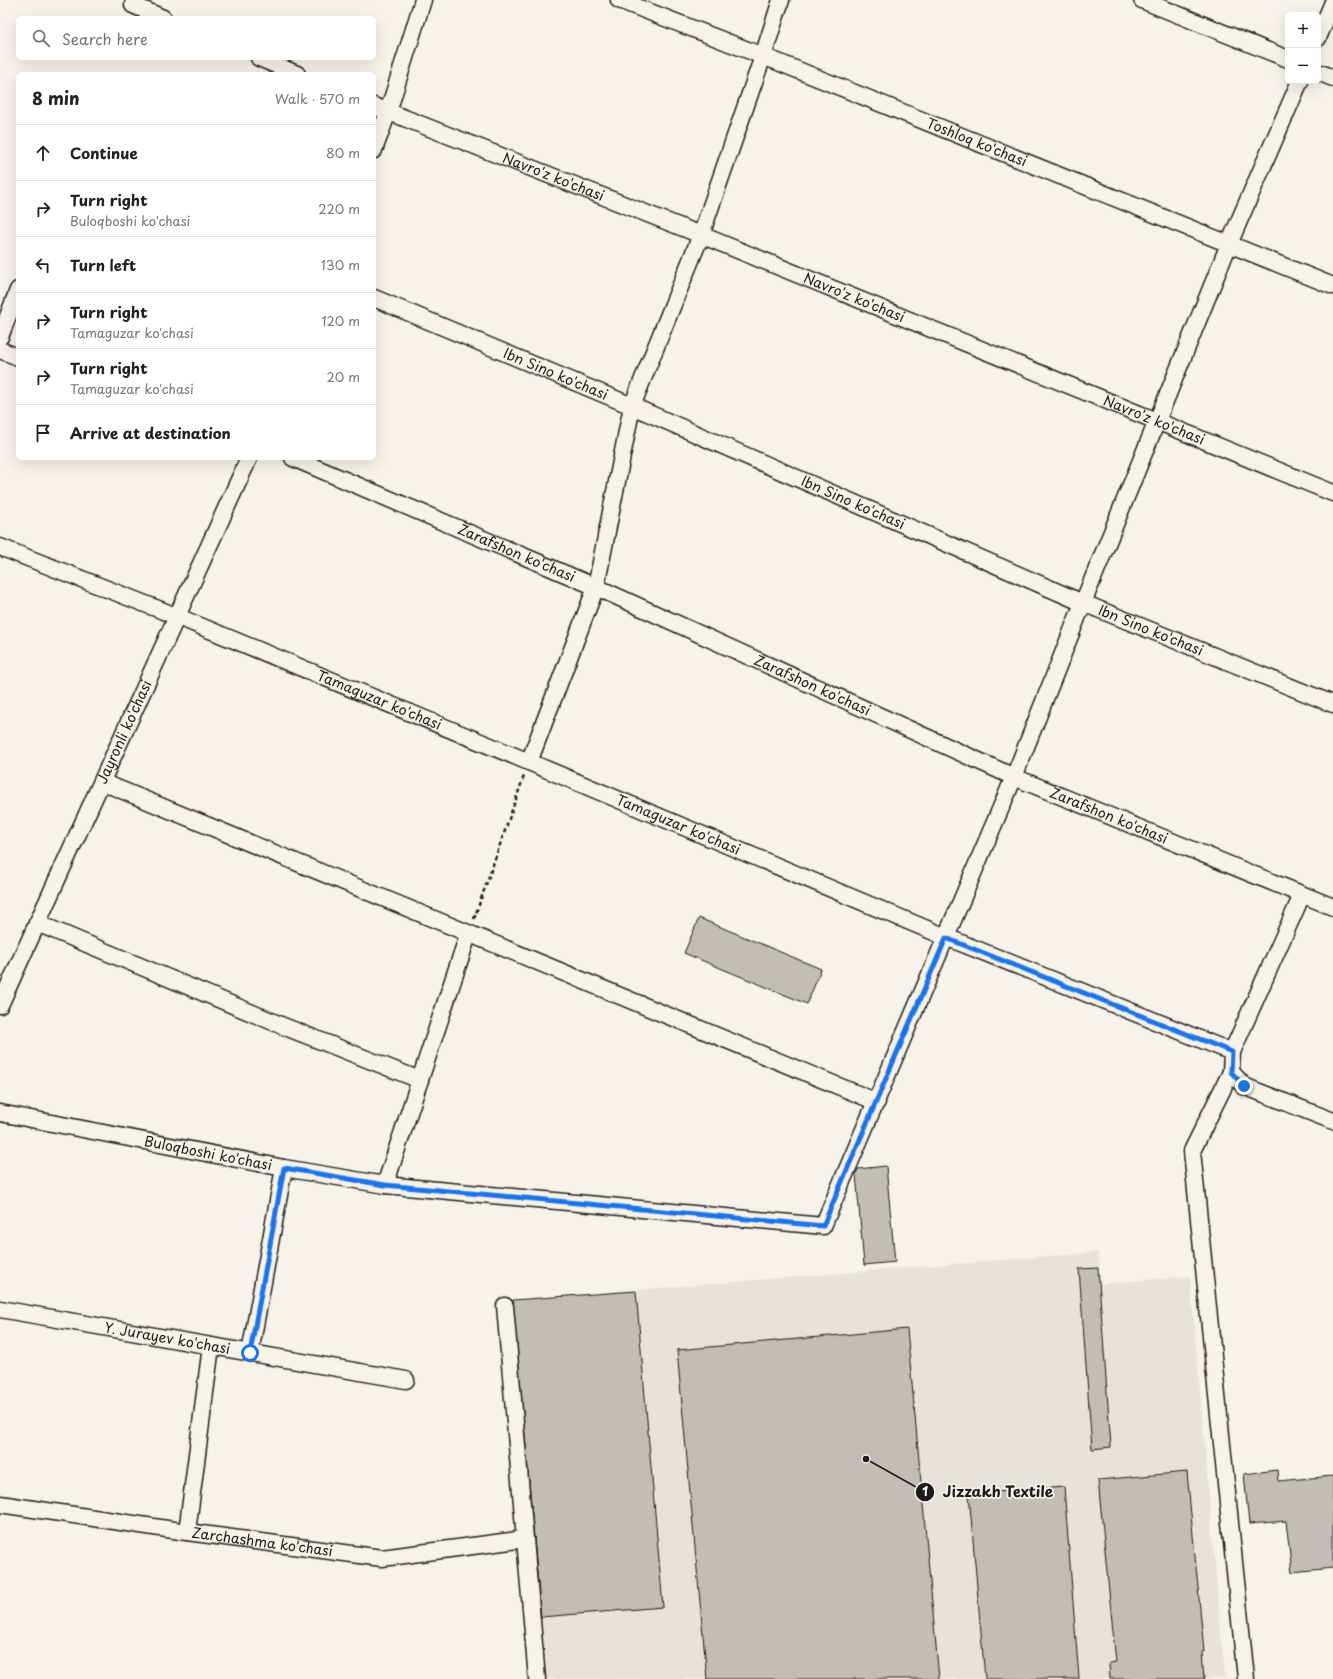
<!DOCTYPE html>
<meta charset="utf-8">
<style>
body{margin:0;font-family:"Playpen Sans",sans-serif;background:#f6f6f6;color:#202124}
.controls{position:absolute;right:12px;top:12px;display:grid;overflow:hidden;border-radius:6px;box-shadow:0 4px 16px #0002}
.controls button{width:36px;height:36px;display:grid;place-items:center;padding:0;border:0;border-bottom:1px solid #e0e0e0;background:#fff;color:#202124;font:20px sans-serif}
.stop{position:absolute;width:12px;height:12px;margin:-9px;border:3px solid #1a73e8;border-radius:50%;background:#fff}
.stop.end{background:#1a73e8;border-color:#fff;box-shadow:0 1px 4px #0008}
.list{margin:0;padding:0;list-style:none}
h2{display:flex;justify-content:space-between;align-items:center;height:52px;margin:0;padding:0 16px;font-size:17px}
h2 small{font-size:13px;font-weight:400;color:#757577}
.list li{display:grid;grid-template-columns:26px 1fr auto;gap:12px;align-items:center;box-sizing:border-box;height:56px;padding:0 16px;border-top:1px solid #e0e0e0}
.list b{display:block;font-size:15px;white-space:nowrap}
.list p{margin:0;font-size:13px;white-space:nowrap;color:#757577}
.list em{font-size:13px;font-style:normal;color:#757577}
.icon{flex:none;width:22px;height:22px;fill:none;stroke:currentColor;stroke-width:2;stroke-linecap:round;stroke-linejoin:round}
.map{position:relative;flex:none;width:1333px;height:1679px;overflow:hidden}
.search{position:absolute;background:#fff;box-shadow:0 4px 16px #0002;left:16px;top:16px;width:360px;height:44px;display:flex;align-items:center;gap:10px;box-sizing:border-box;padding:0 14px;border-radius:6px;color:#757577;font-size:15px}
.panel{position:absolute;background:#fff;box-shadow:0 4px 16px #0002;left:16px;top:72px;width:360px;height:388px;border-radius:6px}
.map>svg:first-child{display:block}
</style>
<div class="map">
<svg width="1333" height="1679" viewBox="0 0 1333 1679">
<rect width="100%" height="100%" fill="#f7f3e8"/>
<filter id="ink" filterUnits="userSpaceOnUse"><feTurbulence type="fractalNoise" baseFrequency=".025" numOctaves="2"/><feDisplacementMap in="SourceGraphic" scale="8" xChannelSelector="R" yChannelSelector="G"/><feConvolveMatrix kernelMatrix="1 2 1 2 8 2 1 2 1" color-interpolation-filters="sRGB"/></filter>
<g filter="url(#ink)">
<path fill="#e6e3d9" d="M1098 1252 1100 1284 1190 1276 1225 1679H546L513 1300Z"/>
<path fill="#c0beb5" stroke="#1c1c1c" d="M699 918 821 969 807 1004 684 953Z
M886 1166 895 1262 864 1265 856 1174 858 1169Z
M1098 1268 1111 1447 1092 1449 1079 1269Z
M636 1291 663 1607 541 1617 513 1300Z
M907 1329 939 1679H707L677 1350Z
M1277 1470 1278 1481 1333 1476V1568L1292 1572 1286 1521 1249 1524 1244 1474Z
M1187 1472 1204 1651 1202 1652 1204 1679H1110L1109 1663 1116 1662 1098 1480Z
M1064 1487 1079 1679H985L969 1494Z"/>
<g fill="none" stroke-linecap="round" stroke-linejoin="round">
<g stroke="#1c1c1c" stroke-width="19">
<g id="minor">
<path d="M134 0 133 5 163 18"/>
<path id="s1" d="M619 0 763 56 1333 286"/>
<path d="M1142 0 1288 59"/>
<path d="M1318 38 1333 2"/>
<path d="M259 58 297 74"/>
<path d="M1318 72 1333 78"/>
<path id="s2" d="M374 106 701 235 1333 493"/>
<path d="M374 150 388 112 423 0"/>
<path id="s3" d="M374 298 632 406 1083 603 1333 704"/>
<path d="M0 337 18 290"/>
<path d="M0 350 18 357"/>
<path id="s4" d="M293 458 596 587 1014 777 1333 907"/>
<path id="s5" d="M0 547 176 616 529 762 946 937 1232 1052 1231 1072 1244 1086 1333 1121"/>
<path d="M529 762 596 587 632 406 701 235 763 56 781 0"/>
<path d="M102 782 877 1102"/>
<path d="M37 923 283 1026 420 1080"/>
<path id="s6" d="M0 1005 249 458"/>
<path d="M1232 1052 1302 895"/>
<path d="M1231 1072 1192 1151 1246 1679"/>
<path id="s7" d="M0 1113 284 1168 385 1185 823 1226 1014 777 1083 603 1229 244 1300 81"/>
<path d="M385 1185 468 935"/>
<path d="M505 1306 537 1679"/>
<path id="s8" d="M0 1309 406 1380"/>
<path d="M250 1353 284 1168"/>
<path id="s9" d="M0 1504 187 1532 382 1558 525 1539"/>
<path d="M187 1532 211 1346"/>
</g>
</g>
<path stroke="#1c1c1c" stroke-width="2.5" stroke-dasharray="4 3" stroke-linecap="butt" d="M474 919 524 776"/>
<use href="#minor" stroke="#f7f3e8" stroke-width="16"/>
</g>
</g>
<g fill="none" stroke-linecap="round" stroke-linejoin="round" filter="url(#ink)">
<path stroke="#1a73e8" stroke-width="5" d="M250 1353 284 1168 385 1185 823 1226 946 938 1232 1052 1231 1072 1244 1086"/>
</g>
<g text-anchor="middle" stroke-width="3.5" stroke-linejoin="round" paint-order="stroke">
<g font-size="14" fill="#1c1c1c" stroke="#f7f3e8">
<text dy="5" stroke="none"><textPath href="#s1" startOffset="385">Toshloq ko'chasi</textPath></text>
<text dy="5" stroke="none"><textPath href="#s2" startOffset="193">Navro'z ko'chasi</textPath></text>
<text dy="5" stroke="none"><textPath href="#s2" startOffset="517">Navro'z ko'chasi</textPath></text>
<text dy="5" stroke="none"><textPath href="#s3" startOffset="197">Ibn Sino ko'chasi</textPath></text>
<text dy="5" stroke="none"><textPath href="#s2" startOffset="841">Navro'z ko'chasi</textPath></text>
<text dy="5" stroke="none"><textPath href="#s3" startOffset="521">Ibn Sino ko'chasi</textPath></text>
<text dy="5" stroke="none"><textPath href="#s4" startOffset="243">Zarafshon ko'chasi</textPath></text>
<text dy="5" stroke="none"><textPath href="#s3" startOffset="845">Ibn Sino ko'chasi</textPath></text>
<text dy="5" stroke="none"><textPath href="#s4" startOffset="567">Zarafshon ko'chasi</textPath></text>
<text dy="5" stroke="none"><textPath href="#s5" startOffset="409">Tamaguzar ko'chasi</textPath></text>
<text dy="5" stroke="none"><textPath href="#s6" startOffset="300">Jayronli ko'chasi</textPath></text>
<text dy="5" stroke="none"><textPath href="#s4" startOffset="891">Zarafshon ko'chasi</textPath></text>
<text dy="5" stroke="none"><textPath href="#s5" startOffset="733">Tamaguzar ko'chasi</textPath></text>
<text dy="5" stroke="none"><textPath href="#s7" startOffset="212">Buloqboshi ko'chasi</textPath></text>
<text dy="5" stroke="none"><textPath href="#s8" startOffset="170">Y. Jurayev ko'chasi</textPath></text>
<text dy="5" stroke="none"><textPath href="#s9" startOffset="265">Zarchashma ko'chasi</textPath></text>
</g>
</g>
<path fill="none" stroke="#1c1c1c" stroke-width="1.5" d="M866 1459L925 1492"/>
<g fill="#1c1c1c" stroke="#f7f3e8" stroke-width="1.5">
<circle cx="866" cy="1459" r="4"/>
<circle cx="925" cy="1492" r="10"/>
</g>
<g font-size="12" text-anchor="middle" font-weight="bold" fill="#fff">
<text x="925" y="1496">1</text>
</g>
<g font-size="15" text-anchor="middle" font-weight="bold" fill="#1c1c1c" stroke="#f7f3e8" stroke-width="3.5" stroke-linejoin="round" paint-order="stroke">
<text x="998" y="1497">Jizzakh Textile</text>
</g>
</svg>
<div class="controls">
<button>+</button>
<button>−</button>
</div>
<div class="stop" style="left:250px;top:1353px"></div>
<div class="stop end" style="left:1244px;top:1086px"></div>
<div class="search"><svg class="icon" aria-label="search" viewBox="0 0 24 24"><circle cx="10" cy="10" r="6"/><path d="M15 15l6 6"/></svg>Search here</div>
<section class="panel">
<h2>8 min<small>Walk · 570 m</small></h2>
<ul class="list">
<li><svg class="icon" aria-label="ahead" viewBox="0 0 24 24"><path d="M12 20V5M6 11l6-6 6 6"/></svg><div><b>Continue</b></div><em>80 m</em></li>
<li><svg class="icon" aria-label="right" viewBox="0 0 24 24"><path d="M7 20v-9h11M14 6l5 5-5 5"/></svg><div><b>Turn right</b><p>Buloqboshi ko'chasi</p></div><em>220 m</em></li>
<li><svg class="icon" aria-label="left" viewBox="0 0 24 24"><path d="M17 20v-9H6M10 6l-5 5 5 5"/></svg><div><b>Turn left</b></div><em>130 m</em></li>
<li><svg class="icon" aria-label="right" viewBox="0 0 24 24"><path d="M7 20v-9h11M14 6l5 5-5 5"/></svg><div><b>Turn right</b><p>Tamaguzar ko'chasi</p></div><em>120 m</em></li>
<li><svg class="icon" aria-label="right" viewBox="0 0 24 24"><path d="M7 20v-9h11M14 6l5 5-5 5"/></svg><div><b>Turn right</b><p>Tamaguzar ko'chasi</p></div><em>20 m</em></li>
<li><svg class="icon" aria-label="arrive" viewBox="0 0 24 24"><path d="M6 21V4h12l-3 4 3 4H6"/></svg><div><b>Arrive at destination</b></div></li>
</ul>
</section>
</div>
